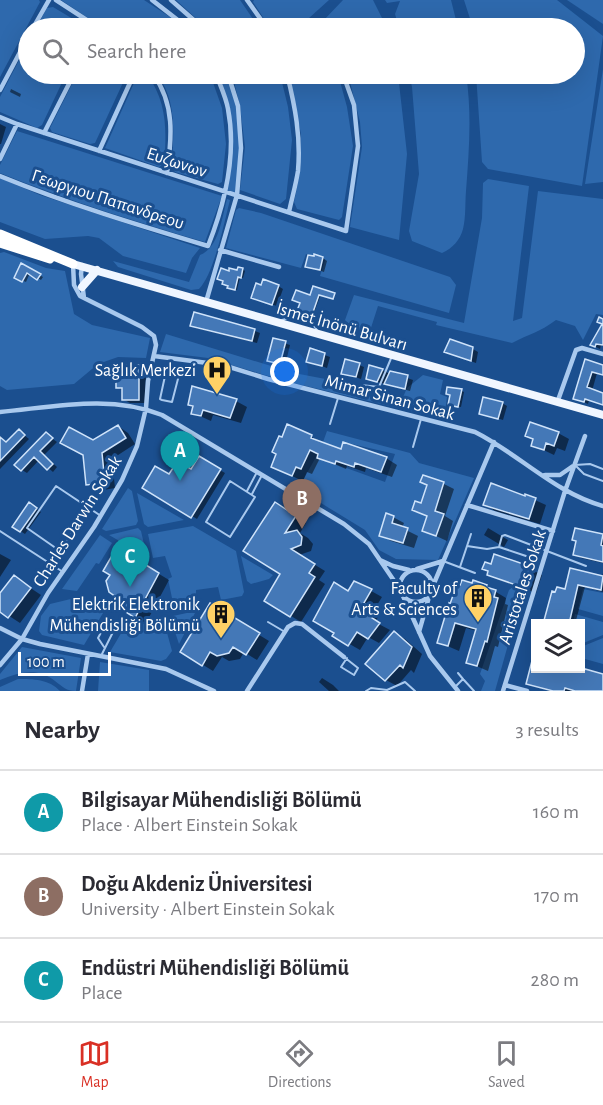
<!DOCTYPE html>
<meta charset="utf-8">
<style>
body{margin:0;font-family:"Alegreya Sans",sans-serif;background:#f2f2f3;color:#2b2b33}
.controls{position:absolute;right:18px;bottom:18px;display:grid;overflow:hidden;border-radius:0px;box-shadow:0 6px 24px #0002}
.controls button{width:54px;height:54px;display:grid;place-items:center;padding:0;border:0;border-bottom:2px solid #e1e1e2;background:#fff;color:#2b2b33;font:30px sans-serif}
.scale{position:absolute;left:18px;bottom:15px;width:93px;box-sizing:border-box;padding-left:6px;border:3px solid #fff;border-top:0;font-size:16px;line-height:21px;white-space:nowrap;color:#fff;-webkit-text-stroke:4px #1b4f8f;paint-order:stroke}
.you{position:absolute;left:285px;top:372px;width:21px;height:21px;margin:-15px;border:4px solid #fff;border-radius:50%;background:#1a73e8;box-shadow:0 0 0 9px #1a73e833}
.badge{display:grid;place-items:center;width:39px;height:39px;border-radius:50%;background:#d93025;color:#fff;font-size:20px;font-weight:700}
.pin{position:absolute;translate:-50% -50px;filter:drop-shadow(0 2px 3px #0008)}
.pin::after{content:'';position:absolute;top:32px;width:21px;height:18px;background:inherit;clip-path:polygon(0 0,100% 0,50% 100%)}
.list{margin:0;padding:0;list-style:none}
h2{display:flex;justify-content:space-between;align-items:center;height:78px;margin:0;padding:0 24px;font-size:26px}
h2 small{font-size:20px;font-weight:400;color:#7c7c81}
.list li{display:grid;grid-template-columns:39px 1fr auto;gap:18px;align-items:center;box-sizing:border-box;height:84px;padding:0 24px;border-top:2px solid #e1e1e2}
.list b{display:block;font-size:22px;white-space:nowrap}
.list p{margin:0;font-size:20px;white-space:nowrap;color:#7c7c81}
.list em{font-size:20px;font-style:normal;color:#7c7c81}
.icon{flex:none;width:33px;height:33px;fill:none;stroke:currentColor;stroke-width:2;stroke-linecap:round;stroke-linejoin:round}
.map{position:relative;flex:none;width:603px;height:691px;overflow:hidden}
.search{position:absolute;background:#fff;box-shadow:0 6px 24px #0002;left:18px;right:18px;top:18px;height:66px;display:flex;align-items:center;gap:15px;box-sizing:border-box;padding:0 21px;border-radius:33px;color:#7c7c81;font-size:22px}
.sheet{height:330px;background:#fff}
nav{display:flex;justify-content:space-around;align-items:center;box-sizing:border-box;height:84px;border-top:2px solid #e1e1e2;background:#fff;font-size:16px;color:#7c7c81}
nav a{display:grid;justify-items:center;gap:3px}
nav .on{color:#d93025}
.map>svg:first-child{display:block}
</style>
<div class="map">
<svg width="603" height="691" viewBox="0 0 603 691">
<rect width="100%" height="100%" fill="#1b4f8f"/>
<path fill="#2e69ad" d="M0 0H39L40 2 0 77Z
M61 0H144L173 19 164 28H103Z
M176 0H240L259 28H204L199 21Z
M254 0H329L298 28H270L253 2Z
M343 0H373L387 28H327L323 21Z
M385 0H451L458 28H399L395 14 400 1 387 3Z
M464 0H557L603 36 582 186 488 169 482 162 476 74H574V28H473Z
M567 0H603V24Z
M53 7 73 19 68 28H36L47 8Z
M28 43V74H66L42 125 37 128 0 112V97Z
M603 69V182L585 184Z
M77 74H127L95 143 90 144 52 132 50 128Z
M138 74H147C167 102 167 130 164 164L159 167 105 148Z
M157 74H210L222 108 226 144 222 182 218 184 175 172 172 167C173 133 178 103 157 74Z
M216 74H228L238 106 241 148 237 195 226 192 231 145 228 108Z
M232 74H280L288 107 292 140 286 199 280 204 240 190 245 147 240 106Z
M289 74H338L347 107 353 146 342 217 339 220 297 209 294 202 300 173 301 134Z
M348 74H398L407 154 399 240 350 227 362 147 360 122Z
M409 74H466C472 113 469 152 466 191 465 203 466 217 463 229 460 240 453 248 442 253L412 241 409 231 419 174 412 87Z
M17 131 222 196 205 242C136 222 67 200 0 173V165Z
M0 178 40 195 200 248 192 258 186 273 123 256 99 238 88 236 45 239 0 222Z
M488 179 529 186 513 321 522 318 538 191 603 199V315L596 314 583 340 575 326 556 320C540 332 529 334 512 343L436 325 437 322 378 306 369 334 351 326 345 320 354 295 464 323 482 218 483 183Z
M227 199 230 200C224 223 214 274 199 289L191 290 118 267 113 261 189 282 200 255C219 248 222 217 227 199Z
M239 208 261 213 450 277 456 285 449 313 320 276 325 260 306 254 301 268 226 248 236 210Z
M4 252 46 268 65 271 74 314 92 325 150 338 146 358 118 357 98 364 74 384 7 390 0 386V253Z
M166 334 294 373 336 381 335 388 400 404 407 388 423 375 443 380 440 394 447 397 444 419 285 381 208 358 160 352Z
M327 431 410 453 419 463 474 478 438 560 396 559 379 550 365 530 298 489 316 457 385 482 395 454 343 442 341 449 323 442Z
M128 488 132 491 138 521 136 525 106 531 102 529Z
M137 493 184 520 148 527 144 524Z
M193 526 236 551 244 592 242 596 221 600 218 587 196 590V597L176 600 172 598 168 579 172 577 165 556 153 558 148 534Z
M138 528 141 531 147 557 109 535Z
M100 535 112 543 99 564 96 563 77 591 62 589Z
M241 556 273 575 269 579 251 584 247 581Z
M513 587 522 595 495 691H481L485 681 480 674 509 590Z
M583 589 603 593V616L578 609Z
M75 598 103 613 84 645 42 635 39 631 41 616 50 604Z
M196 611 179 644 171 620 173 616Z
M575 614 603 622V635L581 644 580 624 573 623Z
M163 618 172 651 166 659 161 661 110 652 123 630Z
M603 638V664L585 659 581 652V647Z
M22 647 81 658 76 691C66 691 63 687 55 681 38 667 19 672 0 680V674Z
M100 662 149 670V691H98Z
M18 679C33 679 49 679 60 691H0V687Z"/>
<path fill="#0007" d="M114 74H130V75L133 77 130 83Z
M11 89 21 94 20 97 10 92Z
M0 124 6 127 1 144H0Z
M323 258 327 261 324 272 307 266Z
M22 265 43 277 41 280 30 273 26 282 16 278Z
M243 269 245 271 243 278 240 277 237 290 231 288 230 273Z
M278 286 283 289 277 306 258 300Z
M314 288 335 295 334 298 321 294 312 318 298 312 311 297Z
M195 314 255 331 260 333 257 343 196 328 192 325Z
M603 326V346L601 345 600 349 592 345Z
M274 340 290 345 285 366 269 360Z
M473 349 478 352 476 363 451 354Z
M311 350 330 357 327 368 308 361Z
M586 361 602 366 603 363V375L597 373 592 391 603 395V405L589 400 588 404 575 398Z
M359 365 364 367 361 379 343 373Z
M139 366 146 370 145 403H130L123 399V391L118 387Z
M382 370 390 374V372L413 380 410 391 367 379Z
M193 388 236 401 247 407 241 423 213 415 211 421 193 413 194 407Z
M462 391 464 392 461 407 452 405Z
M502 403 507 406 503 420 481 413Z
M118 426 128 433 135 444 112 459 115 488 98 491 87 484 84 455 93 442Z
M288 426 341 451 386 458 397 465 392 477 366 468 365 472 347 466 346 469 320 458 312 474 307 472 303 481 283 472 282 439Z
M19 431 29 439 0 469V436L7 443Z
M558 433 569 439 565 451 557 448 554 455 533 445Z
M46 434 57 442 44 455 57 467 53 472 39 460 27 473 22 470Z
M199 458 225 473 197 519 144 487 169 476 191 471Z
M423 477 444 484 454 489 445 516 453 521 447 541 423 530 428 517 414 509 422 505 428 486Z
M526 496 546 505 540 524 495 511 485 504 525 498Z
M29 504 41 512 25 534 14 527Z
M286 510 306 523 300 533 308 538 313 544 311 551 299 555 325 571 319 580 325 584 301 622 291 616 282 574Z
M393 517 404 523 402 528 418 536 414 548 391 541 381 535Z
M488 528 508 540 504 547 484 535Z
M576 529 603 536V563L581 558 575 554 578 542Z
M118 549 169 580 146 623 135 617 118 596Z
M0 554 11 560 0 577Z
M531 569 542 575 536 593 500 580 489 574Z
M572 570 602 577 603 573V592L585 587 575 624H545L567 591Z
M14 577 41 595 20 623 0 610V596Z
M355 582 382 597 374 610 380 614 375 622 390 630 379 643 368 637 360 650 334 635 349 592Z
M486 586 506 598 505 604 508 605 498 647 495 646 488 671 467 662 477 631 466 628 459 651 438 642Z
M211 605 269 641 257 660 244 652 240 659 229 661 222 657 213 671 182 652Z
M394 633 405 639 422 654 414 673 411 670 397 686 386 680 367 663Z
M536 668H576V670L603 676V691H551L533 686 527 683Z
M322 678 333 685 339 691H329L319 682Z"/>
<path fill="#4478b7" stroke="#cfe3fa" stroke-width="1.5" d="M314 254 323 257 320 270 305 267 308 255 314 256Z
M21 263 41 274 37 280 27 273 22 282 14 278Z
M238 267 243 268 241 278 238 277 235 290 227 288 228 286 222 284 223 281 217 279 221 268 229 271V268L237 270Z
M263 279 279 285 272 305 251 298 256 283 261 285Z
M313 286 335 293 333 299 319 295 311 318 296 313 300 303 292 300 296 290 310 295Z
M194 312 255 329 252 341 190 326Z
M599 317 603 319V345L596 344 595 347 590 345 602 324 597 322Z
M273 338 286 341 280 364 267 361Z
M450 339 473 347 471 361 444 352Z
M310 348 325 353 322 366 306 362Z
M345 359 360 363 356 377 341 374Z
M585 359 603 365V375L592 372 587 387 603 393V405L585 399 584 402 573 399Z
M139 365V400H122V388H116V366Z
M369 365 383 369 377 382 366 379Z
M390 371 408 375 405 389 384 384Z
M192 386 237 399 230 418 203 410 201 416 191 414 193 406 188 405Z
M447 387 462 389 458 407 448 405 450 395 446 394Z
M483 397 503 402 498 419 479 414Z
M530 422 559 432 554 446 546 443 544 450 531 446 533 439 525 436Z
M287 424 312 435 311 438 341 449 343 442 387 457 381 472 355 463 354 467 336 461 335 464 317 458 318 454 310 450 301 469 296 467 292 476 271 467 276 454 272 452 279 436 282 437Z
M118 425 126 438 102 453 105 483 86 485 83 455 60 443 69 427 93 440Z
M19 429 25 435 0 461V437L6 442Z
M46 432 53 438 40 451 53 464 47 470 34 457 21 471 14 465Z
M199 456 221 469 191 518 142 488 155 466 169 474 173 468 184 465 191 469Z
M423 475 444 482 435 511 444 514 436 536 422 531 427 516 412 510 415 501 421 503 427 485 420 482Z
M491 483 525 496V494L536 498 529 519 483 505Z
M29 502 37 508 20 532 12 527Z
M275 502 296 516 285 533 297 530 302 537 301 545 291 549 315 564 309 573 315 577 290 617 264 601 280 574 243 551Z
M386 513 394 516 392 523 408 528 403 543 379 536Z
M575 528 603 534 601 545 603 546V562L573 555 576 541 572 540Z
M117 547 159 573 135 618 112 603 116 597 109 592 106 581 110 575 103 571Z
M494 554 532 567 525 588 487 575 488 571 482 569 485 562 491 564Z
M570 568 603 576 601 590 578 585 569 624H543L552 591 555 592 557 587 565 589Z
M14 575 31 588 8 618 0 612V593Z
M462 580 472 583 473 580 487 585 486 587 496 590 494 597 498 598 487 642 485 641 477 666 466 663 476 629 455 623 448 646 437 643 449 603 450 604 457 584 460 585Z
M354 581 372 589 364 603 370 606 366 614 380 623 368 639 357 632 348 646 332 636 334 633 313 621 334 582 348 591Z
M210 603 260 633 246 655 233 647 229 653 217 656 210 652 202 666 180 652Z
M394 631 412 647 403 668 400 665 385 681 365 664Z
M534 653H536V669H575L584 671 585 669 603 674V691H575L565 688 564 691H553L526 684Z"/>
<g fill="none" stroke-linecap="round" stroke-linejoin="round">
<path stroke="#a9c9ee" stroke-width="2" d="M282 320 294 316 311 322 317 330
M179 375 172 402 162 400 160 399 165 376 168 374 192 375 195 362
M361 385 379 387 392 356
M330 424 338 398
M413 447 421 419
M603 469 590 464 575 465 584 474 603 481
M230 481 255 497 230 537 206 522Z
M247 491 257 472
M252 494 262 475
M88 508 60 551 27 528 56 486 101 516
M0 531 63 572
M467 546 487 549 499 547 526 556H531L534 547
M499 547 502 536 505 535 586 566
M443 561 475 573
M460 567 471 534
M268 622 285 632
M102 654 113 632 107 626 104 627 98 638 104 647
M344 657 358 668 354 675 341 667 347 658
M458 673 463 679
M455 687 463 679 474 691
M366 691 371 688 387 690 405 682 415 691"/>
<path stroke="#a9c9ee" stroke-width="4.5" d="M56 0 99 28
M152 0 188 28
M171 0 196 22 200 28
M247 0 267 28
M33 28 49 0
M307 28 317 21 321 28
M153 74C175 104 172 137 167 173
M287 74C295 106 301 137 298 171 296 184 292 198 289 212
M0 90 28 37
M0 117 17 124 346 231 358 146 354 105 343 74
M44 133 74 74
M99 151 134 74
M0 159 17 124
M0 176C68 204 138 225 208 246 225 203 237 155 228 109 226 97 220 85 216 74
M220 250 279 267
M82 265 81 274 84 298
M206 302 237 195 241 148 238 106 228 74
M154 356 223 365 268 379 475 432C519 454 555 493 603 506
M557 403 576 350 582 348 603 354
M0 412C54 407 110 394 162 415L344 524 369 544 401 591
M545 475H560L573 466
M467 505 553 531
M380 560 393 566 409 570
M417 569 443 561
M400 586a16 16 0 1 1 32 0a16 16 0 1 1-32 0Z
M432 588 494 442
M403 596 430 656 458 691
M0 628 22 639 40 644 166 669 214 691
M419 632 429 597
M0 665 22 639 48 593 94 527 122 480 137 446 146 408 148 381 156 345 154 336 142 327 80 296 74 285 73 264
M505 685 527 691
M82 691 88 654
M247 691 288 627 295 623 302 624 344 657
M503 691 565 491 585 436"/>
<path stroke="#f0f6ff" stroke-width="8" d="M73 264 603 415
M82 287 97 270"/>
<path stroke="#fff" stroke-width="9" d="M0 234 73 264
M0 243 50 259"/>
</g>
<defs>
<g id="hospital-pin" transform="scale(1.5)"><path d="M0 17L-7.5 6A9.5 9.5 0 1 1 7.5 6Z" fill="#ffd166" stroke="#1b4f8f"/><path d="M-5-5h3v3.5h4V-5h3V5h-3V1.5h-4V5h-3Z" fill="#111"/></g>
<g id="building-pin" transform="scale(1.5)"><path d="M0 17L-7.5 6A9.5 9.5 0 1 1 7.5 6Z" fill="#ffd166" stroke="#1b4f8f"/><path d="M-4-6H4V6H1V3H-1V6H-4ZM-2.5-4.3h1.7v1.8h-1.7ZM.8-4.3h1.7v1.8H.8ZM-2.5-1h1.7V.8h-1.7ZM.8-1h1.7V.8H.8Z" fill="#111"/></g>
</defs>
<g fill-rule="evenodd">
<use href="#hospital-pin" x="217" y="370"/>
<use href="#building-pin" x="478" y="598"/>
<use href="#building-pin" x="221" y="614"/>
</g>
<g text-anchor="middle" stroke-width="6" stroke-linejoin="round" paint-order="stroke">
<g font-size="18" fill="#fff" stroke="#1b4f8f">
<text transform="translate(177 162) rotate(18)" y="6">Ευζωνων</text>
<text transform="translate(108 199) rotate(18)" y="6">Γεωργιου Παπανδρεου</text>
<text transform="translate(342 326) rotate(16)" y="6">İsmet İnönü Bulvarı</text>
<text transform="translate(390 397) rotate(15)" y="6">Mimar Sinan Sokak</text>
<text transform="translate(77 521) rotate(-58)" y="6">Charles Darwin Sokak</text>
<text transform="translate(522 587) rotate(-72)" y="6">Aristotales Sokak</text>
</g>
<g font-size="18" fill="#fff" stroke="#1b4f8f" text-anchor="end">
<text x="196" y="376">Sağlık Merkezi</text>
<text x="457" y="594">Faculty of<tspan x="457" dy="21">Arts &amp; Sciences</tspan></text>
<text x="200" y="610">Elektrik Elektronik<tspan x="200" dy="21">Mühendisliği Bölümü</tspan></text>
</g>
</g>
</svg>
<div class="controls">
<button><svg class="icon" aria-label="layers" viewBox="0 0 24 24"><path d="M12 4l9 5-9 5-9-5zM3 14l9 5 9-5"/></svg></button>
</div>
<div class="scale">100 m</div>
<div class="you"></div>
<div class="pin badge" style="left:180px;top:481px;background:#0f9aa8">A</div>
<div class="pin badge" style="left:302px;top:529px;background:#8d6e63">B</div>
<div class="pin badge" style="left:130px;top:587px;background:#0f9aa8">C</div>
<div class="search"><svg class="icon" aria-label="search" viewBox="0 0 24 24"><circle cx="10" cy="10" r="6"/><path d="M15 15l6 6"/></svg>Search here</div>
</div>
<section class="sheet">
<h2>Nearby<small>3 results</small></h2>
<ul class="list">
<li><span class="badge" style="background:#0f9aa8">A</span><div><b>Bilgisayar Mühendisliği Bölümü</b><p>Place · Albert Einstein Sokak</p></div><em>160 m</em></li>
<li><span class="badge" style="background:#8d6e63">B</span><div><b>Doğu Akdeniz Üniversitesi</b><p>University · Albert Einstein Sokak</p></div><em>170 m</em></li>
<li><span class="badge" style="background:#0f9aa8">C</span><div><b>Endüstri Mühendisliği Bölümü</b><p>Place</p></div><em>280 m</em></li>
</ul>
</section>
<nav>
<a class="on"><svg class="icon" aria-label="map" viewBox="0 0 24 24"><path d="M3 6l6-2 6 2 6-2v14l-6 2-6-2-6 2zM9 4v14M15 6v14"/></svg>Map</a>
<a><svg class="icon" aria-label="directions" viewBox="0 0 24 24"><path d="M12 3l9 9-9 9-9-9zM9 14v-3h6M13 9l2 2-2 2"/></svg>Directions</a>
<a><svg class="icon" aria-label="saved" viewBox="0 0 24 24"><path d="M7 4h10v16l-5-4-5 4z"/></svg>Saved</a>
</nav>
